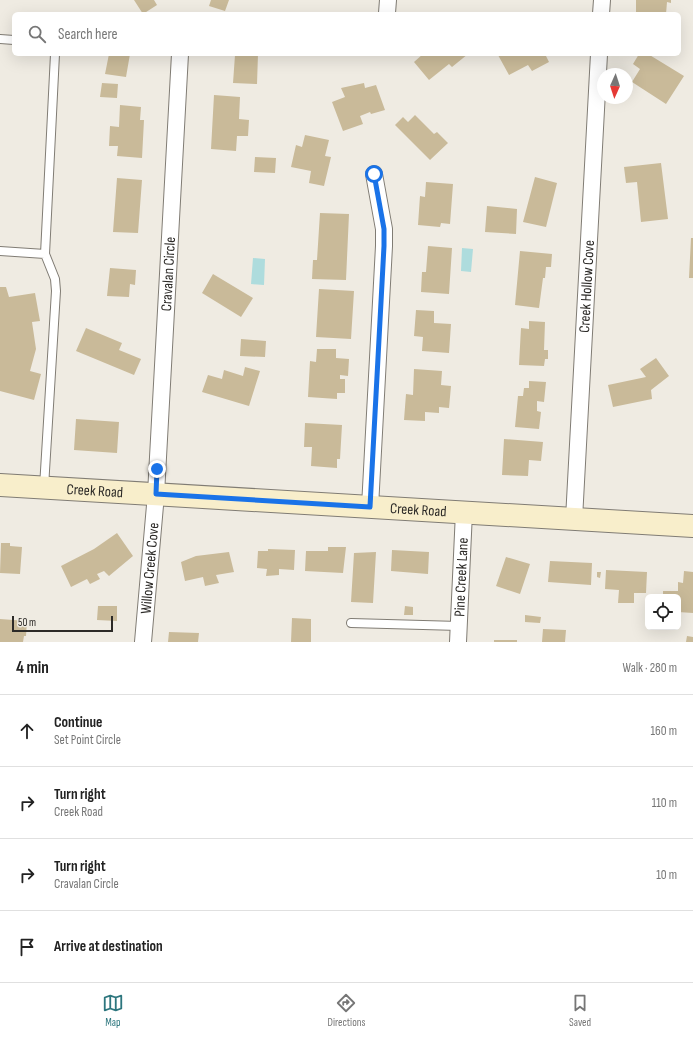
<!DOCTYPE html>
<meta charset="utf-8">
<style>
body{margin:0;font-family:"Sofia Sans Condensed",sans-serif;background:#f2f2f2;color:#222}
.controls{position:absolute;right:12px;bottom:12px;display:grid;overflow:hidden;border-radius:6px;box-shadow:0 4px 16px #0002}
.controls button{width:36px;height:36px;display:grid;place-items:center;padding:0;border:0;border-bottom:1px solid #e0e0e0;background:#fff;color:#222;font:20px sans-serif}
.compass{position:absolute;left:597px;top:68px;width:36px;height:36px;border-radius:50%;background:#fff;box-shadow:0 4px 16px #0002;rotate:183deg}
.scale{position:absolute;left:12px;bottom:10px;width:101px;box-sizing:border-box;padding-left:4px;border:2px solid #2c2a27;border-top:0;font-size:11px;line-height:14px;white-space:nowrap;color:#2c2a27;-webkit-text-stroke:3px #efebe2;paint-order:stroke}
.stop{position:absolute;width:12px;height:12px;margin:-9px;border:3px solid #1a73e8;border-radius:50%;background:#fff}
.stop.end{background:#1a73e8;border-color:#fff;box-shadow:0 1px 4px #0008}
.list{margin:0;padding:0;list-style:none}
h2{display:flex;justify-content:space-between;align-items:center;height:52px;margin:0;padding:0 16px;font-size:17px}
h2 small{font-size:13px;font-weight:400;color:#767676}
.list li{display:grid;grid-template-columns:26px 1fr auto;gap:12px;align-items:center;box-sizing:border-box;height:72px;padding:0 16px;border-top:1px solid #e0e0e0}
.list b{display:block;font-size:15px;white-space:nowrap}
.list p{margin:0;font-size:13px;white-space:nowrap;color:#767676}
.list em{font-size:13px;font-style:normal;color:#767676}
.icon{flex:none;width:22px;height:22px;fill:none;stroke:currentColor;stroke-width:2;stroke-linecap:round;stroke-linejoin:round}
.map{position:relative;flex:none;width:693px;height:642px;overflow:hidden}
.search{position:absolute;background:#fff;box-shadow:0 4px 16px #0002;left:12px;right:12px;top:12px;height:44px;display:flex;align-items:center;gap:10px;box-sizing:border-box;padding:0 14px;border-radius:6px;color:#767676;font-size:15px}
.sheet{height:340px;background:#fff}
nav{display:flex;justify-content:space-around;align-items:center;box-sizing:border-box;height:56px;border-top:1px solid #e0e0e0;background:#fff;font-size:11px;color:#767676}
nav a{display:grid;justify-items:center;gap:2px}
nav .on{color:#2d767e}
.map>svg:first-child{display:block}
</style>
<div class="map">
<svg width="693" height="642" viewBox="0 0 693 642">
<rect width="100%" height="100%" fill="#efebe2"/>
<path fill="#aedcdd" d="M462 248 473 249 471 272 461 271Z
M253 258 265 259 264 285 251 284Z"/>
<path fill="#c9ba99" d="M134 0H154L157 5 143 14Z
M211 0H229L225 11 209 6Z
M636 0H671V3L667 2 666 14H636Z
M109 54H130L126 77 105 74Z
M231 54H258L257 84 233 83 235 55Z
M423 54H468L452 67 449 64 429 80 414 62Z
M500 54H545L549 62 532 71 528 65 509 75 498 55Z
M639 54H648L684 76 666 104 632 82 640 69 633 64Z
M102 83 118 84 117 98 100 97Z
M364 83 365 88 376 85 385 110 371 114 370 112 360 116 363 124 343 131 332 102 345 97 341 88Z
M214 95 240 97 239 119 249 120 248 136H237L236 151 211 149Z
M120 105 141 107 140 120H144L142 158 117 156 118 146H109L110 126 119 127Z
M415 115 434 134 437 132 448 143 430 160 395 125 403 117 408 122Z
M305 135 329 140 325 156 331 157 324 186 309 183 311 171 291 167 296 145 302 147Z
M255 157 276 158 275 173 254 172Z
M661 163 668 219 641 222 637 182 626 183 624 167Z
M535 177 557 183 546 227 523 222Z
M117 178 142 180 138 233 113 232Z
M426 182 453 184 450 224 441 223 440 227 418 225 420 196 425 197Z
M487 206 517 209 516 234 485 232Z
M320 213 349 214 346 280 312 279 313 260H317Z
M691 238H693V278H689Z
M428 246 452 248 449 294 421 292 422 272H426Z
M520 251 552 254 551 267H546L545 278H543L539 308 515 305Z
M110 268 136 270 135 285 130 284 129 297 107 296Z
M213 274 253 298 241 317 202 293Z
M0 287H6L9 297 35 293 40 321 32 322 36 349 30 371 41 374 34 400 0 391Z
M319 289 354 291 351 339 316 337Z
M416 310 434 311V323L451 324 449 353 422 351 423 337 414 336Z
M529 321 545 322 544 350H548V359H545L544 366 519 365 521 328 529 329Z
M86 328 122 343 119 350 141 359 134 375 76 351Z
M241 339 266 341 265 357 240 356Z
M317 349H336V358L349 359 348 376 340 375V379H345V393H337V399L308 397 310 361 316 362Z
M656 358 669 376 651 390 652 399 613 407 608 385 646 377 640 369Z
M245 367 260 371 249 406 202 392 208 375 222 379 224 370 243 376Z
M414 369 442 371 441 385 451 386 449 408 439 407V413L425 412V421L404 420 406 394 413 395Z
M529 381 546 382 544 402 537 401V411L541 412 539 429 515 427 518 396H523L524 388H529Z
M76 419 119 422 117 453 74 450Z
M305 423 342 425 340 459H337V468L311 466 312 447H304Z
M504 439 543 442 541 461 529 460 528 476 502 475Z
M117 533 133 556 109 576 104 571 97 574 100 579 90 584 87 579 71 587 61 566 94 549Z
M1 543H10V546L22 547 20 574 0 573Z
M328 547H346L343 573 305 571 306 551H328Z
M268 549 295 550 294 570 279 569V575L266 576 267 569 257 568 258 551H268Z
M392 550 429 552 428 574 391 571Z
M229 552 234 572 216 575 219 583 205 586 203 577 185 581 181 562 196 556Z
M376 552 373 603 351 602 354 553Z
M506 557 530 564 520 594 496 586Z
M550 561 592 563 591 585 548 582Z
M606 570 647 572 646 593H634V603H618L619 590 605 589Z
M684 571 693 572V613L678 612V597H663V591H678V582L683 583Z
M597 572H601L600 578 597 577Z
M98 606H117V621L97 620Z
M405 606 413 607V615H404Z
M525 615 541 617 540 623 525 622Z
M292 618 311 619V642H291Z
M0 619 27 621 26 636H24L23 642H0Z
M543 629 566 630 565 642H542Z
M169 632 199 633 198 642H168Z
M687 636 693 637V642H686Z
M494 640H517V642H494Z"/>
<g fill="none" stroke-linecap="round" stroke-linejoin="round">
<g stroke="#807c74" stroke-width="10">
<path id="lane" d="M0 39 14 40
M0 251 45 254 55 54
M44 487 56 291 55 279 45 254
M351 623 459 626"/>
</g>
<g stroke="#807c74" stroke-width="18">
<g id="street">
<path d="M387 13 388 0"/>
<path d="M601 14 602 0"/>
<path d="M370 507 384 246V229L374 174"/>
<path id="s1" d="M574 519 599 54"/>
<path id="s2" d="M143 642 156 494 180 54"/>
<path id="s3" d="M458 642 464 512"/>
</g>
</g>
<g stroke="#807c74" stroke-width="24">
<g id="secondary">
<path id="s4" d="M0 485 693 526"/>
</g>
</g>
<use href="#lane" stroke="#fff" stroke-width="8"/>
<use href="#street" stroke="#fff" stroke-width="16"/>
<use href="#secondary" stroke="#f8eecb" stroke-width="22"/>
</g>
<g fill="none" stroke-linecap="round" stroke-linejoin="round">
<path stroke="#1a73e8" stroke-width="5" d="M157 469 156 494 370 507 384 246V229L374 174"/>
</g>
<g text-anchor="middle" stroke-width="3.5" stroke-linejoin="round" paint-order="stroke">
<g font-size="15" fill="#2c2a27" stroke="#efebe2">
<text dy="5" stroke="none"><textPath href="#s2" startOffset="369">Cravalan Circle</textPath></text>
<text dy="5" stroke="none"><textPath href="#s1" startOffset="233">Creek Hollow Cove</textPath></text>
<text dy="5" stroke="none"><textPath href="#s4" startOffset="95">Creek Road</textPath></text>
<text dy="5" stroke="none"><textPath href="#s4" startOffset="419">Creek Road</textPath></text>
<text dy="5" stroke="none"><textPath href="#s2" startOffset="74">Willow Creek Cove</textPath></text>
<text dy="5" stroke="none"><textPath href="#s3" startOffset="65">Pine Creek Lane</textPath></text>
</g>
</g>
</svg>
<div class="controls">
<button><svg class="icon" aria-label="locate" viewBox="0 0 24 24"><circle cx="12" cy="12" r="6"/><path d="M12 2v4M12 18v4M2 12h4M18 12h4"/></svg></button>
</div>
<svg class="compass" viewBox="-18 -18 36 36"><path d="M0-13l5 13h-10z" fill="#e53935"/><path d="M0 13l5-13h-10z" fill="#767676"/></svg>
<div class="scale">50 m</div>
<div class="stop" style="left:374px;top:174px"></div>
<div class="stop end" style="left:157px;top:469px"></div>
<div class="search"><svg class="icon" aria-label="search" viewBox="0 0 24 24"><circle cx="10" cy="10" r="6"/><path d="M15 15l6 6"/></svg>Search here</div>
</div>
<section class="sheet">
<h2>4 min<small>Walk · 280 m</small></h2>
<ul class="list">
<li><svg class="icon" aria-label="ahead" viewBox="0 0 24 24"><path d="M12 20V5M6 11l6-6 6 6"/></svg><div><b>Continue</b><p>Set Point Circle</p></div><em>160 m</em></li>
<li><svg class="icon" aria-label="right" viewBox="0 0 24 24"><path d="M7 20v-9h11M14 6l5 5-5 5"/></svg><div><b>Turn right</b><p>Creek Road</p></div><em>110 m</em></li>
<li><svg class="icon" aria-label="right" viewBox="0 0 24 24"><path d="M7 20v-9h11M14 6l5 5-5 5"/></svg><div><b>Turn right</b><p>Cravalan Circle</p></div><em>10 m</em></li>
<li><svg class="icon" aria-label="arrive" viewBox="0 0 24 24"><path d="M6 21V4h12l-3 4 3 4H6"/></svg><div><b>Arrive at destination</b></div></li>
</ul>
</section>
<nav>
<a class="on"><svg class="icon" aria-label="map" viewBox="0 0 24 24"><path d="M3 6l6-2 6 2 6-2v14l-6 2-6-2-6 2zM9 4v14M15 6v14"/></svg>Map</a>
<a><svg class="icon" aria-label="directions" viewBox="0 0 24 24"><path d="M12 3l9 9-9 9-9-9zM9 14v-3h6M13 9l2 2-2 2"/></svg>Directions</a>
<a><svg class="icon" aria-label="saved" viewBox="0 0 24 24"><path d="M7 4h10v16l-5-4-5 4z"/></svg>Saved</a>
</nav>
